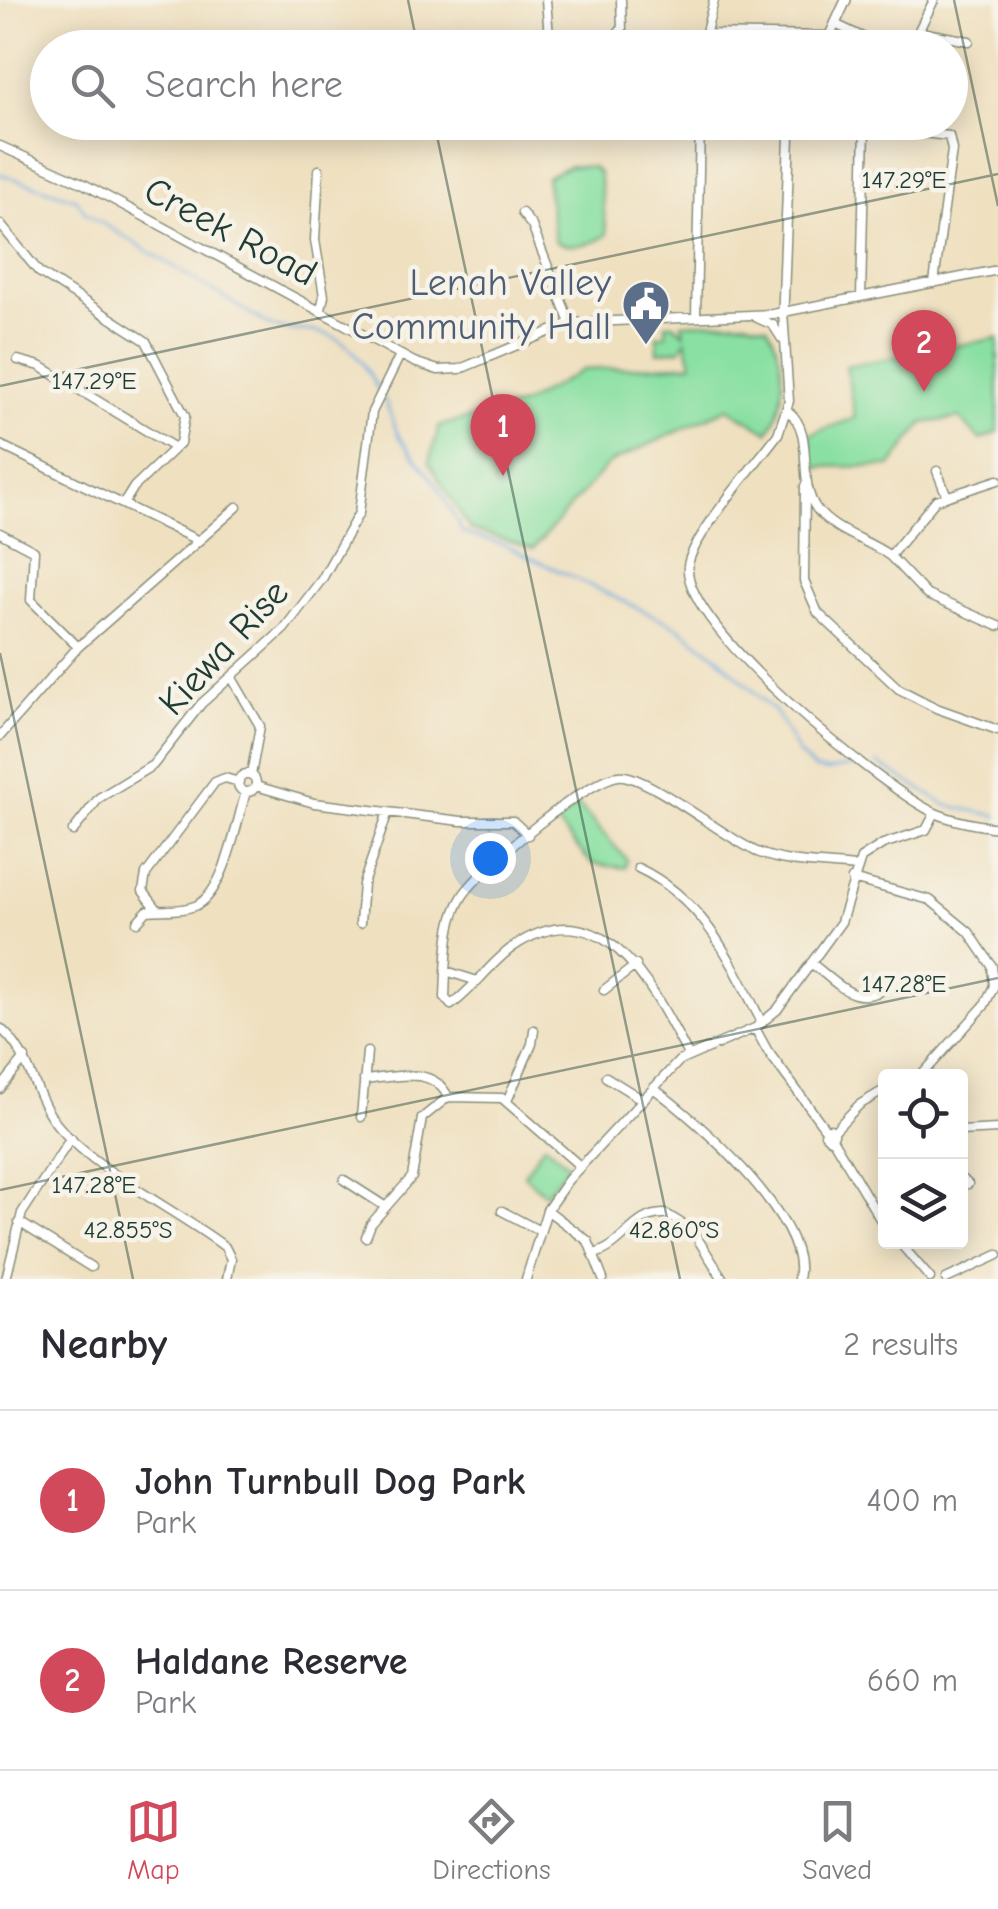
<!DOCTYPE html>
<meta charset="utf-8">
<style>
body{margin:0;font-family:"Comic Neue",sans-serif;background:#f7f7f7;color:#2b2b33}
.controls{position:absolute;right:30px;bottom:30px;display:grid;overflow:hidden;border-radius:10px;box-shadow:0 5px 25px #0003}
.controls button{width:90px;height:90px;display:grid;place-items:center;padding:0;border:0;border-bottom:2px solid #e1e1e2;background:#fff;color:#2b2b33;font:50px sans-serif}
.you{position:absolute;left:490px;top:858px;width:35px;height:35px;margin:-25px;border:8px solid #fff;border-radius:50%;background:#1a73e8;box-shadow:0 0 0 15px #1a73e833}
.badge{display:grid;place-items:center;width:65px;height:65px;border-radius:50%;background:#d1495b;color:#fff;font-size:32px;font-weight:700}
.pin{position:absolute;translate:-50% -82px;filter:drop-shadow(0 2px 5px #0008)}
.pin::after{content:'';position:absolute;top:52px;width:35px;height:30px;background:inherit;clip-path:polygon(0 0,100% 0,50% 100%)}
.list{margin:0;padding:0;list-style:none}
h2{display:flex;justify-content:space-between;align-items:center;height:130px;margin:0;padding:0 40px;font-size:42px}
h2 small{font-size:32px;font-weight:400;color:#7c7c81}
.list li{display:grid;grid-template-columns:65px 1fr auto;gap:30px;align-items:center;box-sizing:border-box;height:180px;padding:0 40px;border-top:2px solid #e1e1e2}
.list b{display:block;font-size:38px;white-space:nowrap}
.list p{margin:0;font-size:32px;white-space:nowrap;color:#7c7c81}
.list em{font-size:32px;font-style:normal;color:#7c7c81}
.icon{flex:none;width:55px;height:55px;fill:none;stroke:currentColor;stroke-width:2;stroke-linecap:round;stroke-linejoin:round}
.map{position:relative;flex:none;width:998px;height:1279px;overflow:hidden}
.search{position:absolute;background:#fff;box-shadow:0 5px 25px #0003;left:30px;right:30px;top:30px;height:110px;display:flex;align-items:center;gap:25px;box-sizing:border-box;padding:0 35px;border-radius:55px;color:#7c7c81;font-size:38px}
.sheet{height:490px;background:#fff}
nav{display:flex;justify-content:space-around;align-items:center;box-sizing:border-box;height:140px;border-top:2px solid #e1e1e2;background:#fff;font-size:28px;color:#7c7c81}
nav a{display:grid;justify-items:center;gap:5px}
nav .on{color:#d1495b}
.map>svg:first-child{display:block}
</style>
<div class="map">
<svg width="998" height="1279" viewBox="0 0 998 1279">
<rect width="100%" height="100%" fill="#f7f3e8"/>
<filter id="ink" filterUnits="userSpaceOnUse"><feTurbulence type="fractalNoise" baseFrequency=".01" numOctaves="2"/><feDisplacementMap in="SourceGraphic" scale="20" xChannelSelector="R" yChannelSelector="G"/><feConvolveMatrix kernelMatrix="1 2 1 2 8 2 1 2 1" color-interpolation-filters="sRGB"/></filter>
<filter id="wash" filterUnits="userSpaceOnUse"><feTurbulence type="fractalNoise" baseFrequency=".0048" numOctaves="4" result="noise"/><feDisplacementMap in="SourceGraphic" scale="40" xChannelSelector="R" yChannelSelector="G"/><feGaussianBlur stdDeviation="2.25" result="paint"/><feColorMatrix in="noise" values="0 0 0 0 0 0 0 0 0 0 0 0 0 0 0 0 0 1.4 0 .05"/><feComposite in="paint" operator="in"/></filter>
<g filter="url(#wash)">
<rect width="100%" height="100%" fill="#efe0c0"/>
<path fill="#8ae0a3" stroke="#548e6c" stroke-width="2.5" d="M569 166 592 167 599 173 607 234C596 245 568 249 555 241L546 177Z
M746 321 767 326C786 356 788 402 768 432L728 408 609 463 533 549 470 529 429 463 439 426 521 405 583 370 692 364 686 340 681 349 658 352 657 335H666V324H674L684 333 682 323Z
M998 338V432L980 440 960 418 923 423 891 466 812 467 810 434 855 418 846 366Z
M578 805 627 860 625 868 592 864 556 823Z
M544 1144 569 1165 545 1194 524 1175Z"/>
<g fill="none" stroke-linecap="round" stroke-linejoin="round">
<path stroke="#69a9dd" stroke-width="2.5" d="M0 174 76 199 86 213 269 325C286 332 299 329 317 332 352 338 363 364 379 391
M384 398 399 437 437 485 463 533 504 545 678 627 719 658 777 714 798 753 814 769 826 771 857 765
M877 763 946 805 998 816"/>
</g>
</g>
<g filter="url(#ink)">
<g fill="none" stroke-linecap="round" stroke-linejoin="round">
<g stroke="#878e7a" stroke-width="11">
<path id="minor" d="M546 0 550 48
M835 24 873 42 914 40 934 0
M920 32 969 41
M704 34 829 36
M604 48 622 29 621 0
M702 48 714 0
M824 122 949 136 952 150 934 283
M0 146 82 183 414 362 438 370 460 369 570 323 773 314 998 270
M319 170 315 240 324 296 321 309
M522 213 532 226 570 323
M0 224 39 272 146 341 185 416 180 443 134 487 124 503
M861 297 865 127
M783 312 789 401 778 434C759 460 690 539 688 566 682 627 878 784 931 811 951 821 976 825 998 828
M696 316 700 122
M755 317 773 325 782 339
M18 360 40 366 175 448
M788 411C816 433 796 479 816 508 833 532 867 539 890 556L936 500 998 480
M0 445 197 540
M937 471 946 494
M805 486 804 581 818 613 899 689 936 708 998 730
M0 533 34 551 31 600 78 647
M890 556 927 595 998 626
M232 678 260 726 251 775
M0 736 78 647 237 507
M238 783a9 9 0 1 1 18 0a9 9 0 1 1-18 0Z
M256 786 314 803 461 821H513L528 835
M73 831 99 798 153 765 201 704 284 629 322 579 359 513 372 412 400 355
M638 868C704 899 731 961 762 1023
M852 879 930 900 969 932 992 966 994 986 984 1006 921 1076
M157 909 143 891 146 874 215 782 225 778 239 782
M137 922 147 911C163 909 180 912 195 906 225 894 236 823 246 792
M360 923 363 884 388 812
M811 963C838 983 855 1009 887 987
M446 971 445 998 451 1005C474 989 490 963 513 947 604 885 654 990 688 1055
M474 980 446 971C448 945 448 920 462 897 478 870 595 771 624 776 655 781 723 836 757 852 789 865 822 863 855 867
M604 990 636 965
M0 1028C32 1054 33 1098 60 1128 99 1173 176 1210 225 1247L231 1259 227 1279
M755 1028 767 1050 826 1130
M606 1077 643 1100
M364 1080C394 1077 433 1065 448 1097L502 1098 581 1167
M653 1088C696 1119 812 1221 798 1279
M0 1089 25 1058
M507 1101 532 1044 534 1030
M361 1117 367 1052
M830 1129 834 1134 830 1139 825 1134Z
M834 1131 859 1105 886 1089
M960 1131 998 1129
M832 1138 886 1229
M960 1178 968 1184
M344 1180 386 1207
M547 1210 588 1241 603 1279
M502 1211 540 1231
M19 1222 91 1267
M366 1237 371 1224 412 1177 422 1118 448 1097
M899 1242 930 1278
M594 1254C624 1247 633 1212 666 1214L692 1230 723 1279
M6 1279 22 1213 71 1138
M526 1279 547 1210 568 1180 679 1061 755 1028 777 1010 841 922 861 858 883 844 926 830 935 813
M946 1279 998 1255"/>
</g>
<g stroke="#878e7a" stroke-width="12">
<path id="major" d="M824 48 846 0
M783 312 790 122"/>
</g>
<use href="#minor" stroke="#fff" stroke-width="8"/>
<use href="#major" stroke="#fff" stroke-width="9"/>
</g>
</g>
<path fill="none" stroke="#1f3d34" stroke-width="2.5" stroke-opacity="0.45" d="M408 0 418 48M954 0 998 206M434 122 680 1279M0 386 998 174M0 653 133 1279M0 1190 998 978"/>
<defs>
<g id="civic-pin" transform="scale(2.5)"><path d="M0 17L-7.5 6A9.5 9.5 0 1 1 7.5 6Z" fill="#5c6f8a" stroke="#f7f3e8"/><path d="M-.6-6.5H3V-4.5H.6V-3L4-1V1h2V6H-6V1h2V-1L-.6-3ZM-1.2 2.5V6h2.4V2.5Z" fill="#fff"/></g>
</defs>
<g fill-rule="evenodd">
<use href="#civic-pin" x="646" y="304"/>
</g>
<g text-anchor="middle" stroke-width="9" stroke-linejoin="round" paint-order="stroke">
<g font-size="38" fill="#1f3d34" stroke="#f7f3e8">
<text transform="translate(231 231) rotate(28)" y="13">Creek Road</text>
<text transform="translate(223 647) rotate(-47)" y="13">Kiewa Rise</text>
</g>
<g font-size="38" fill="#4e5e75" stroke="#f7f3e8" text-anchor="end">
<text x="611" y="295">Lenah Valley<tspan x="611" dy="44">Community Hall</tspan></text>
</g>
</g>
<g font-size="25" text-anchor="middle" fill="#1f3d34" stroke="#f7f3e8" stroke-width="9" stroke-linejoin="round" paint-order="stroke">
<text x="904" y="188">147.29°E</text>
<text x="94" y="389">147.29°E</text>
<text x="904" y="992">147.28°E</text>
<text x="94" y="1193">147.28°E</text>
<text x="128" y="1238">42.855°S</text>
<text x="674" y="1238">42.860°S</text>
</g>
</svg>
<div class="controls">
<button><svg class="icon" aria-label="locate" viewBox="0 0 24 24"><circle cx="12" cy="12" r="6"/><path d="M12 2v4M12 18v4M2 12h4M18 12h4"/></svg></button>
<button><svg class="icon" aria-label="layers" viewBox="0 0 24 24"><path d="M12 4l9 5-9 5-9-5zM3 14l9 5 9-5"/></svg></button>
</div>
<div class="you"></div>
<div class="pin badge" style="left:503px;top:476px">1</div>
<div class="pin badge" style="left:924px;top:392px">2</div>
<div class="search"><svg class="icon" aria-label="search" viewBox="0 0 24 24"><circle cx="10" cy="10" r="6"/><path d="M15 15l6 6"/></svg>Search here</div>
</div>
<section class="sheet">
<h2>Nearby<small>2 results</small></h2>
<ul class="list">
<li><span class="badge">1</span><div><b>John Turnbull Dog Park</b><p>Park</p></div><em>400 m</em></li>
<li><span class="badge">2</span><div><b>Haldane Reserve</b><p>Park</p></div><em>660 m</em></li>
</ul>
</section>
<nav>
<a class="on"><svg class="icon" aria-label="map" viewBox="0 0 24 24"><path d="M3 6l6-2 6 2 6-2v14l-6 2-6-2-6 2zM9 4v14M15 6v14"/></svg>Map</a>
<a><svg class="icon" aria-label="directions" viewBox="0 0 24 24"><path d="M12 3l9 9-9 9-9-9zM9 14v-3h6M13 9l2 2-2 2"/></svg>Directions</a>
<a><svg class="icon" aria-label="saved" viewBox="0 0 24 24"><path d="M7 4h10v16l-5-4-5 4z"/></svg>Saved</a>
</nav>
